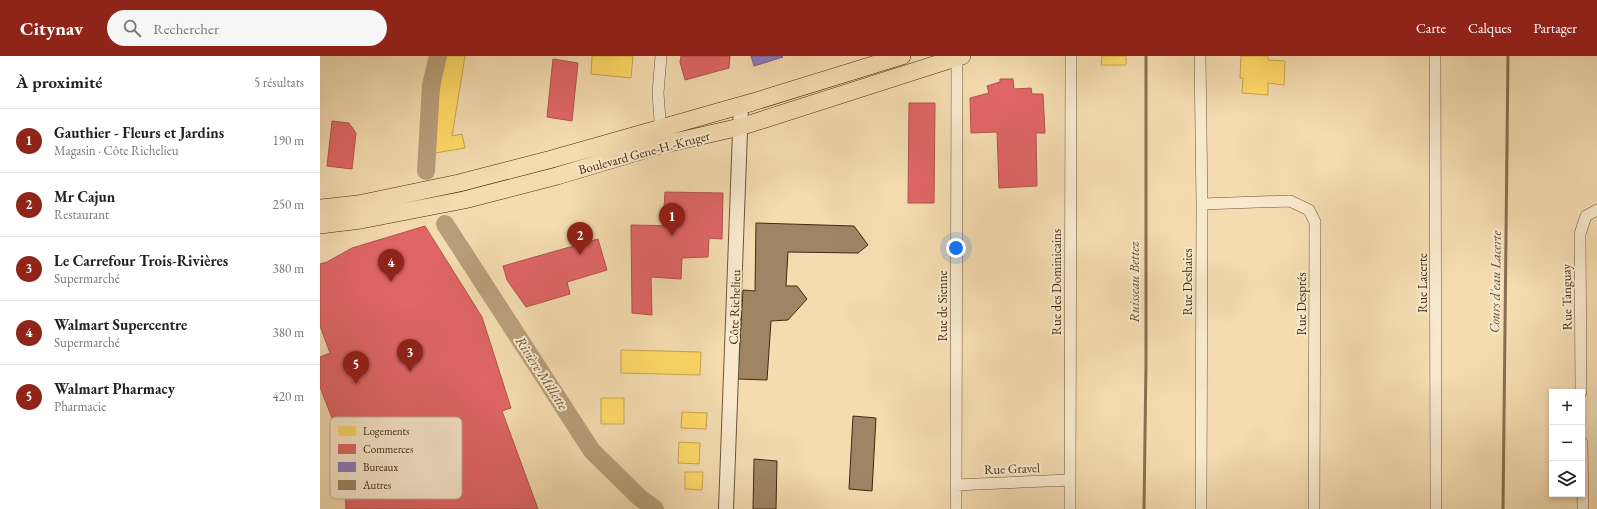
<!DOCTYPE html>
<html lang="fr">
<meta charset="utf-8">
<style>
body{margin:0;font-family:"EB Garamond",serif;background:#f6f6f6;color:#222}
.controls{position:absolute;right:12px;bottom:12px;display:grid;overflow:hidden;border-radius:0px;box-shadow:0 2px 6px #0003}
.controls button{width:36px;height:36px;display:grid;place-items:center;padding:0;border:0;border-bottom:1px solid #e0e0e0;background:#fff;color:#222;font:20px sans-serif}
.you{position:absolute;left:636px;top:192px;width:14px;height:14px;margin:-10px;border:3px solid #fff;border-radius:50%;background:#1a73e8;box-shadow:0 0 0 6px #1a73e833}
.badge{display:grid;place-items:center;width:26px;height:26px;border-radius:50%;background:#8f2418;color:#fff;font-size:13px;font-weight:700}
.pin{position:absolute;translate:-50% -33px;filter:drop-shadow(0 1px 2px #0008)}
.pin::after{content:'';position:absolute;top:21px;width:14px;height:12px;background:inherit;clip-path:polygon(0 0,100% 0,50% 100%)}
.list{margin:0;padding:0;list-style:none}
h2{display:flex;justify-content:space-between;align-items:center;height:52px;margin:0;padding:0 16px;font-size:17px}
h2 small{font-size:13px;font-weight:400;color:#767676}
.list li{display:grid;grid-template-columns:26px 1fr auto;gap:12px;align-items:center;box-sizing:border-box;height:64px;padding:0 16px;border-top:1px solid #e0e0e0}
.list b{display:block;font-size:15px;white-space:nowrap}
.list p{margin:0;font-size:13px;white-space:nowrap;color:#767676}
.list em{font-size:13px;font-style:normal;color:#767676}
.icon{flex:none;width:22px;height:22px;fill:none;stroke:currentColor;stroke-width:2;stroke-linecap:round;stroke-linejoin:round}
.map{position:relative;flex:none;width:1277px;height:453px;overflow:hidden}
header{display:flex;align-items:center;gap:24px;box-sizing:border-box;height:56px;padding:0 20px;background:#8f2418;color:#fff}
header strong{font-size:19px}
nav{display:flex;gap:22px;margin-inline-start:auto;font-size:14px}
.search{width:280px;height:36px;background:#f6f6f6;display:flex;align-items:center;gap:10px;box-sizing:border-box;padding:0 14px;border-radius:22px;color:#767676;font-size:15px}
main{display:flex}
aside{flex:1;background:#fff}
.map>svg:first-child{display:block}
</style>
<header>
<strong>Citynav</strong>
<div class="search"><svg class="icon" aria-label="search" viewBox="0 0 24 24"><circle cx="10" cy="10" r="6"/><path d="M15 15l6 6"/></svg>Rechercher</div>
<nav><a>Carte</a><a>Calques</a><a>Partager</a></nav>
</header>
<main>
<aside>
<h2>À proximité<small>5 résultats</small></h2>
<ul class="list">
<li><span class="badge">1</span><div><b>Gauthier - Fleurs et Jardins</b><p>Magasin · Côte Richelieu</p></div><em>190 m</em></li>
<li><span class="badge">2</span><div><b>Mr Cajun</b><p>Restaurant</p></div><em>250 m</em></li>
<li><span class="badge">3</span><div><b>Le Carrefour Trois-Rivières</b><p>Supermarché</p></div><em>380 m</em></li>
<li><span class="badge">4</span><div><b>Walmart Supercentre</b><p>Supermarché</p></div><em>380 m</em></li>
<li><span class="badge">5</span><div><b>Walmart Pharmacy</b><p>Pharmacie</p></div><em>420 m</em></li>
</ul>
</aside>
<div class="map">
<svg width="1277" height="453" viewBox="0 0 1277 453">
<rect width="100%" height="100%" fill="#f4dbb0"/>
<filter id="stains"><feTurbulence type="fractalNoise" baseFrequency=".005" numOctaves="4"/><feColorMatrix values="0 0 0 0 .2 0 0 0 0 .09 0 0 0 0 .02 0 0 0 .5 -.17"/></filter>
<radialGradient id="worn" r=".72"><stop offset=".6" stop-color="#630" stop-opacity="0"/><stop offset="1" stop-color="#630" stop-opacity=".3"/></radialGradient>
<path fill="#ffd966" stroke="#c7a44c" d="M125 0H145L132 80 142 78 145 92 109 98Z
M272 0H313L311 22 271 18Z
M782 0H806V9H781Z
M921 0H948V4L965 5 964 29 948 27V39L922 37 923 22H920Z
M301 294 381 296 380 319 301 317Z
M281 342H304V368H281Z
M362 356 387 357 386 373 361 372Z
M359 386 380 387 379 408 358 407Z
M365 416H383L382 434 365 433Z"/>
<path fill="#e06666" stroke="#b1534c" d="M361 0H410L409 12 365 24 360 6Z
M233 3 258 7 252 65 227 61Z
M680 23H693L694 33 711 32 712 38H723L725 77H716L717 130 679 132 677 76 651 77 650 42 669 37 667 30 680 26Z
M589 47H615L614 147H588Z
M12 65 29 67 36 77 32 113 7 110Z
M345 136 403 137 402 183 389 182 388 201 362 202 361 223 331 221 332 259 312 257 311 169 361 170 362 151H344Z
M105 170 162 261 191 352 182 355 218 453H26L24 393 0 331V301L10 297 0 270V208L7 206 32 192Z
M278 183 287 214 247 226 250 238 206 251 187 224 183 210Z"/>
<path fill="#8e7cc3" stroke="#78638e" d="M431 0H462L463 1 434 10Z"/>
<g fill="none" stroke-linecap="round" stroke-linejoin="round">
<path stroke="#896f50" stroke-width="3" d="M824 453 826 307V0
M1183 453 1188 0"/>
<path stroke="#b89e7a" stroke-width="18" d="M106 115 111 29 118 0
M125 168 272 395 320 442 335 453"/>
</g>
<path fill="#9f8564" stroke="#432811" d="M436 167 534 170 548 189 538 197 468 196 466 230H477L487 243 468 264 451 265 447 324 418 323 423 234 435 235Z
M533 360 556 362 552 435 529 433Z
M434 403 457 405 456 453H433Z"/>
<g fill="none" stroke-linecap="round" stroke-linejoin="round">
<g stroke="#6f5539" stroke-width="12">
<path id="minor" d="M880 0 882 148 881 453
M1115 0 1116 453
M341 78 338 37 341 0
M882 148 970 145 989 154 995 166 994 453
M1261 336 1260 178 1266 160 1277 154
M1262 387 1263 453
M636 429 750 424
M636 453 637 0
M750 453 751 0"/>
</g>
<g stroke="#6f5539" stroke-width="16">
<path id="tertiary" d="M406 453 421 49"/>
</g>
<g stroke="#432811" stroke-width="18">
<path id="primary" d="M0 152 38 148 139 127 232 103 433 46 582 0
M0 169 41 164 144 144 237 120 341 89 420 71 642 0"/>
</g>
<use href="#minor" stroke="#f8e8cc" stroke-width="11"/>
<use href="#tertiary" stroke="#f8e8cc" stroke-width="14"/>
<use href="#primary" stroke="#f4dbb0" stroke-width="17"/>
</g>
<g text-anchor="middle" stroke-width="4" stroke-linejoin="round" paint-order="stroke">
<g font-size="13" fill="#432811" stroke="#f8e8cc">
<text transform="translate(324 96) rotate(-15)" y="5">Boulevard Gene-H.-Kruger</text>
<text transform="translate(736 226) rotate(-90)" y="5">Rue des Dominicains</text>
<text transform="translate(867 226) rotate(-90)" y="5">Rue Deshaies</text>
<text transform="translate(1102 227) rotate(-90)" y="5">Rue Lacerte</text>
<text transform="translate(1246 241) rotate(-91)" y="5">Rue Tanguay</text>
<text transform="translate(981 248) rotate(-90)" y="5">Rue Després</text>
<text transform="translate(622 250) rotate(-90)" y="5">Rue de Sienne</text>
<text transform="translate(414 251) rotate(-88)" y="5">Côte Richelieu</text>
<text transform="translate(692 412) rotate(-2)" y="5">Rue Gravel</text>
</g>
<g font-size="14" font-style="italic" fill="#664b30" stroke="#f8e8cc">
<text transform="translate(814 226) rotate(-90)" y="5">Ruisseau Bettez</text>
<text transform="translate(1175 226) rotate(-89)" y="5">Cours d'eau Lacerte</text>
<text transform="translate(222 317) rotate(57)" y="5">Rivière Millette</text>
</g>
</g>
<rect x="10" y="361" width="132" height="82" rx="6" fill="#f8e8cc" stroke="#c2ae94" stroke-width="1"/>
<rect x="18" y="370" width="18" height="10" fill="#ffd966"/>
<rect x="18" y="388" width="18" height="10" fill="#e06666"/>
<rect x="18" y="406" width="18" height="10" fill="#8e7cc3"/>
<rect x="18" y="424" width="18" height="10" fill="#9f8564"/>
<g font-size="11" fill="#432811">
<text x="43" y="379">Logements</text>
<text x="43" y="397">Commerces</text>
<text x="43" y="415">Bureaux</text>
<text x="43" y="433">Autres</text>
</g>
<rect width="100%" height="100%" filter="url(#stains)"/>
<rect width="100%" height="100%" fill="url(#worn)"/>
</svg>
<div class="controls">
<button>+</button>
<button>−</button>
<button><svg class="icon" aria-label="layers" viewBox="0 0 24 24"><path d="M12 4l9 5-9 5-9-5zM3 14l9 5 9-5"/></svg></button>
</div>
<div class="you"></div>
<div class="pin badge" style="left:352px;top:180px">1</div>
<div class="pin badge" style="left:260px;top:199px">2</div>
<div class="pin badge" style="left:90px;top:316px">3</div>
<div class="pin badge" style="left:71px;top:226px">4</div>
<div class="pin badge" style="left:36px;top:328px">5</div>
</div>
</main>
